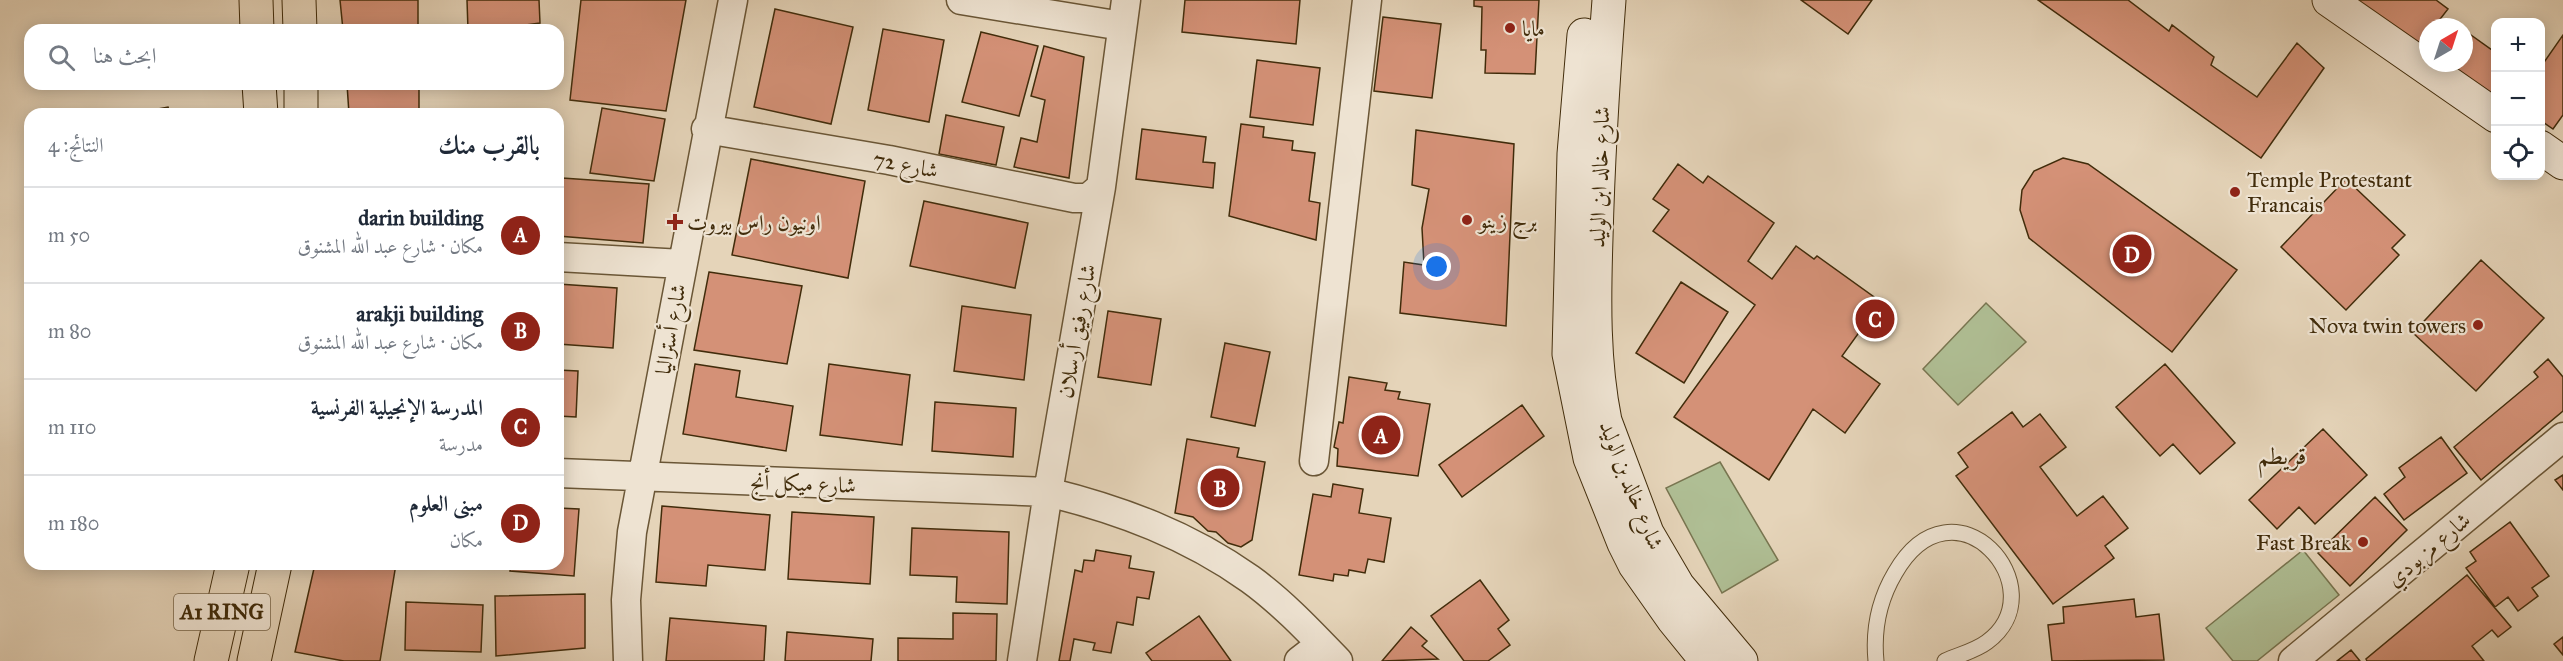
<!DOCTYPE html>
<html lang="ar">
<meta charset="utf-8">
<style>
body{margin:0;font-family:"IM FELL Great Primer",Amiri,serif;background:#f6f6f7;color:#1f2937;direction:rtl}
.controls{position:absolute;right:18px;top:18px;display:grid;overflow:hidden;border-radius:12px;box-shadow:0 3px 15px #0003}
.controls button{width:54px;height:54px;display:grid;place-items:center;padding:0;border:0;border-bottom:2px solid #e0e1e3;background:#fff;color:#1f2937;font:30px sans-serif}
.compass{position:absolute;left:2419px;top:18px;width:54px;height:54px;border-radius:50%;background:#fff;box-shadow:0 3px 15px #0003;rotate:39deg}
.you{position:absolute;left:1437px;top:267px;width:21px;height:21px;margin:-15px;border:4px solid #fff;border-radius:50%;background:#1a73e8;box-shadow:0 0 0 9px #1a73e833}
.badge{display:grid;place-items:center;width:39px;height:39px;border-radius:50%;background:#8f2418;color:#fff;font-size:20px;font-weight:700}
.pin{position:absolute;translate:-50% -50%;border:3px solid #fff;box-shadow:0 2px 6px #0006}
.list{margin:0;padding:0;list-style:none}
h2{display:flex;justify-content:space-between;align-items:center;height:78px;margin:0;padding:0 24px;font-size:26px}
h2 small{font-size:20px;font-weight:400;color:#747a83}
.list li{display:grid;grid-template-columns:39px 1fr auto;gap:18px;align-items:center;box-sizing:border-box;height:96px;padding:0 24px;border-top:2px solid #e0e1e3}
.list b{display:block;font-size:22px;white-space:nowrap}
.list p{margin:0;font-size:20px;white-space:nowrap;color:#747a83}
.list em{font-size:20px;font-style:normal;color:#747a83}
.icon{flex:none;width:33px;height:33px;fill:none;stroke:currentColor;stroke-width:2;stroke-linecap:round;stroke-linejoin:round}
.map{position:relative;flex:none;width:2563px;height:661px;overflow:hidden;direction:ltr}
.search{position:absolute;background:#fff;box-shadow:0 3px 15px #0003;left:24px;top:24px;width:540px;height:66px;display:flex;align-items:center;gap:15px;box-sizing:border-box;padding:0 21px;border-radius:18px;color:#747a83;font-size:22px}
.panel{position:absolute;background:#fff;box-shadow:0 3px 15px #0003;left:24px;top:108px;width:540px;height:462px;border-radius:18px;direction:rtl}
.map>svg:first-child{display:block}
</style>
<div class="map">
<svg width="2563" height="661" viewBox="0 0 2563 661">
<rect width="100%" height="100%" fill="#e5d4b9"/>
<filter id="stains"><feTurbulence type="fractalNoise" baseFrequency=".00333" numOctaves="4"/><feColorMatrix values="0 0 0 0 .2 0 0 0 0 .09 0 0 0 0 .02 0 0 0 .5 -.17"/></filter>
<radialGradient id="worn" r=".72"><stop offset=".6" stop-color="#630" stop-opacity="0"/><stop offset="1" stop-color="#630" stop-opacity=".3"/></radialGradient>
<path fill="#afbe94" stroke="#787550" stroke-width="1.5" d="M1986 303 2026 342 1958 405 1923 369Z
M1720 462 1778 560 1722 593 1666 488Z
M2303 550 2339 595 2257 661H2233L2206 628Z"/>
<path fill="#d49177" stroke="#412c0b" stroke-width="1.5" d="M340 0H418V30H343Z
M467 0H539L540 23 519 26V30H468Z
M581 0H686L666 111 570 100Z
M1185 0H1300L1296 44 1182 32Z
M1474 0H1539L1535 74 1485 73 1486 50H1481L1482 7 1474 6Z
M1801 0H1872L1848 34Z
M2038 0H2128L2169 31 2172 25 2214 57 2211 65 2257 97 2297 43 2324 68 2261 158Z
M2347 0H2436L2448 9 2434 27H2428V35L2415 51Z
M775 9 853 27 831 124 754 107Z
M1383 17 1441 24 1432 98 1374 91Z
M2451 21 2459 27H2447Z
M883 29 944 40 929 122 868 110Z
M2464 30 2496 53V105L2436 63H2464Z
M981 32 1038 46 1019 116 962 102Z
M2563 35V115L2553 129 2540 120V68Z
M1044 46 1084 57 1069 178 1014 167 1021 138 1037 142 1045 100 1031 96Z
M1257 60 1320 68 1313 125 1250 117Z
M347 84H419V114H349Z
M168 107 170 114H154L152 110Z
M602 108 665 119 654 181 590 173Z
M946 115 1004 127 996 165 939 154Z
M1241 124 1264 127 1263 137 1293 141 1292 150 1315 153 1309 201 1320 203 1316 240 1229 216Z
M1142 129 1206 137 1203 162 1215 163 1213 188 1136 179Z
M1416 130 1514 144 1506 326 1400 313 1404 262 1424 265 1422 228 1429 189 1412 185Z
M2063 158 2088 164 2237 270 2172 352 2029 238 2020 210 2022 190 2034 171Z
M751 159 865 181 848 278 732 255Z
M1678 164 1703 183 1708 176 1774 223 1748 261 1772 279 1796 246 1814 259 1817 256 1881 302 1842 356 1880 384 1845 433 1813 409 1769 480 1674 417 1755 305 1653 231 1669 210 1653 199Z
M562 178 649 184 643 243 558 236Z
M2346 179 2405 235 2392 248 2399 255 2346 310 2281 247Z
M924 201 1028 223 1015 288 910 266Z
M2481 260 2544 318 2476 391 2413 333Z
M709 272 802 286 787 364 694 350Z
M1681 282 1728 312 1684 383 1636 353Z
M558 284 617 288 613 348 558 344Z
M962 306 1031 315 1024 380 954 371Z
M1108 311 1161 319 1151 385 1098 377Z
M1225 343 1270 352 1255 426 1211 417Z
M2548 359 2563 377V411L2481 480 2454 447 2538 377 2534 372Z
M695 364 740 371 736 397 793 406 786 451 683 434Z
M829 364 910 375 902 445 820 435Z
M2165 364 2235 443 2200 474 2173 444 2160 456 2116 407Z
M558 370 578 371 576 417 558 416Z
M1349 377 1387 383 1385 390 1400 392 1398 399 1430 404 1418 476 1337 466 1338 449 1334 447 1339 422 1343 423Z
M935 402 1016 408 1013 457 932 451Z
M1522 405 1544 436 1462 497 1439 465Z
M2012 412 2023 427 2040 414 2066 447 2040 467 2077 516 2103 496 2128 528 2105 546 2114 558 2053 604 1956 476 1968 467 1958 453Z
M2323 429 2367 475 2315 524 2299 507 2277 529 2249 500Z
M2441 437 2467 473 2404 520 2384 494 2405 477 2399 468Z
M1187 439 1239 448 1237 457 1265 462 1252 540 1241 547 1228 543 1216 532 1208 531 1193 517 1175 513Z
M2563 475V490L2555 480Z
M1333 484 1363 489 1359 513 1391 518 1384 562 1368 559 1365 573 1349 570 1348 576 1334 574 1333 581 1299 575 1313 494 1331 497Z
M2375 497 2407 530 2350 586 2318 553Z
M662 506 770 515 765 570 708 565 706 586 656 582Z
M558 508 579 509 574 576 510 571 511 564H558Z
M792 512 874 517 870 584 788 579Z
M2510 522 2549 576 2532 588 2538 596 2518 611 2508 597 2495 607 2466 568 2476 561 2470 552Z
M912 528 1009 532 1007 604 956 602 957 577 910 575Z
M1096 550 1131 556 1129 568 1154 572 1149 599 1137 597 1133 625 1117 622 1111 653 1093 650 1095 643 1074 639 1070 661H1059L1075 570 1082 572 1084 560 1094 561Z
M315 564H396L380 661H344L295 652Z
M417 564H485V566L417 565Z
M2467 575 2511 627 2498 637 2492 630 2472 646 2484 661H2367L2366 659Z
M1480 580 1509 620 1498 629 1510 645 1488 661H1464L1431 616Z
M585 594V648L496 656 495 596Z
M2134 599 2136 617 2159 614 2164 660 2052 661 2048 625 2064 623 2063 607Z
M406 602 483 605 481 652 405 650Z
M953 613 997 614 996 661H898V638L953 639Z
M1199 616 1231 661H1152L1146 653Z
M670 618 766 626 764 661H666Z
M1411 627 1427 641 1422 646 1438 659 1382 661Z
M787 632 873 639 871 661H785Z
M2563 637V655L2554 644Z
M2351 650 2360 661H2337Z"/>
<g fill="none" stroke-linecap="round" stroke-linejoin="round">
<g stroke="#6a5636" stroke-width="17">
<path id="lane" d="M1876 661C1873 630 1879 600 1895 573 1954 470 2059 589 1987 642 1975 651 1958 655 1945 661"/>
</g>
<g stroke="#6a5636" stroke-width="31">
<path id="street" d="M961 0 1122 26
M706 129 889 160 1074 198H1088L1101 187
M558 257 682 264
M1314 461 1367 0
M558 473 1048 492C1121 510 1188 535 1250 579 1282 602 1311 633 1338 661
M628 661 626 600 632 532 733 0
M1022 661 1048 492 1101 187 1126 0
M1299 661 1321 644
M2293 661 2563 437"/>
</g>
<g stroke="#412c0b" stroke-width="35">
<path id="secondary" d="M1609 0C1603 79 1598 159 1596 238 1594 300 1593 361 1605 421L1647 533 1678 586 1741 661
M2329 0 2496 116
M1584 35 1574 154 1569 354 1590 458 1624 543 1635 565 1673 619 1707 661
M2540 147 2563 163"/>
</g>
<g stroke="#412c0b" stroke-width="35">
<path id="highway" d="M256 0 257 30
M299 0 300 30
M259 84 261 114
M301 84V114
M211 661 233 564
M254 661 275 564"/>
</g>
<use href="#lane" stroke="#eee3d2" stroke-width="15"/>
<use href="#street" stroke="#eee3d2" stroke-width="28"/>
<use href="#secondary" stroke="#eee3d2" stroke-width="33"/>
<use href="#highway" stroke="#e5d4b9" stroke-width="33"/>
</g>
<g fill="#8f2418" stroke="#eee3d2" stroke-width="2">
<circle cx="1510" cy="28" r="6"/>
<circle cx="2235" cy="192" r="6"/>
<circle cx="1467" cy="220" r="6"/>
<path d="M672 213h6v6h6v6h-6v6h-6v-6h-6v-6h6z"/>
<circle cx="2478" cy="325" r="6"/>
<circle cx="2363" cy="542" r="6"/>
</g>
<g text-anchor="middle" stroke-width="4.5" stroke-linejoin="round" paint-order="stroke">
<rect fill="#eee3d2" stroke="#756347" stroke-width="1.5" x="174" y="594" width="96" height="36" rx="4.5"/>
<g font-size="21" font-weight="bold" fill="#412c0b">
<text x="222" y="619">A1 RING</text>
</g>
<g font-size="22" fill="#412c0b" stroke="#eee3d2" text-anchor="start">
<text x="1522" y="36">مايا</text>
<text x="2247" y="187">Temple Protestant<tspan x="2247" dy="25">Francais</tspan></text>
<text x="1479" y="228">برج زينو</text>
<text x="687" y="230">اونيون راس بيروت</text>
<text x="2466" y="333" text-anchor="end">Nova twin towers</text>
<text x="2351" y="550" text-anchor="end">Fast Break</text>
</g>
<g font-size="22" fill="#412c0b" stroke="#eee3d2">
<text transform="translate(906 164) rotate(11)" y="8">شارع 72</text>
<text transform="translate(1599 177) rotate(-88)" y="8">شارع خالد ابن الوليد</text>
<text transform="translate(670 329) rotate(-80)" y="8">شارع أستراليا</text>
<text transform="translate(1076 331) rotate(-80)" y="8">شارع رفيق أرسلان</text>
<text transform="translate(803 483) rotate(2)" y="8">شارع ميكل أنج</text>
<text transform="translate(1632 485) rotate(68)" y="8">شارع خالد بن الوليد</text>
<text transform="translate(2428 549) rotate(-40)" y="8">شارع مزبودي</text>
</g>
<g font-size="24" fill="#412c0b" stroke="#eee3d2">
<text x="2282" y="464">قريطم</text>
</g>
</g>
<rect width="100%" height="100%" filter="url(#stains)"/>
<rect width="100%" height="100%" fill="url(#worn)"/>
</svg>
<div class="controls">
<button>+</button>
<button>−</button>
<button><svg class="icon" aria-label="locate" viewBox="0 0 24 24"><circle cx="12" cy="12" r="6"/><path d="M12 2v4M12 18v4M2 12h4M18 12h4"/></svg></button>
</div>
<svg class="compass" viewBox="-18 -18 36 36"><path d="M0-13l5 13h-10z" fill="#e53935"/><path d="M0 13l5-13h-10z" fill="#747a83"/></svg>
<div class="you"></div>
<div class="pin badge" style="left:1381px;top:435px">A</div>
<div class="pin badge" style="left:1220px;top:488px">B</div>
<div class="pin badge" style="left:1875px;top:319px">C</div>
<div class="pin badge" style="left:2132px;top:254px">D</div>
<div class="search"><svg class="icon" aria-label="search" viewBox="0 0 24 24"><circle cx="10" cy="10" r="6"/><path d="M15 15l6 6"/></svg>ابحث هنا</div>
<section class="panel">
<h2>بالقرب منك<small>النتائج: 4</small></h2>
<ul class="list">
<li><span class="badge">A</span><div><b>darin building</b><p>مكان · شارع عبد الله المشنوق</p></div><em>50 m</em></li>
<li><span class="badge">B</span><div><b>arakji building</b><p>مكان · شارع عبد الله المشنوق</p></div><em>80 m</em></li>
<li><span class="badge">C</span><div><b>المدرسة الإنجيلية الفرنسية</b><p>مدرسة</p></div><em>110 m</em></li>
<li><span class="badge">D</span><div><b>مبنى العلوم</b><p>مكان</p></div><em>180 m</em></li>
</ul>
</section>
</div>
